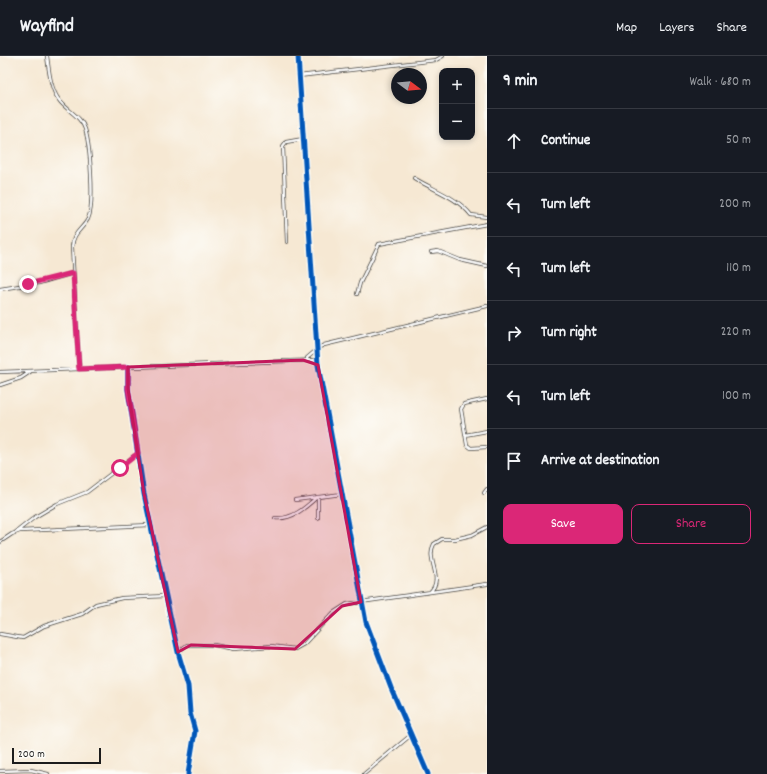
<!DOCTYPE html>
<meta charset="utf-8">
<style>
body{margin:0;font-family:Dekko,sans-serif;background:#20242c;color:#f1f3f6}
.controls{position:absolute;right:12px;top:12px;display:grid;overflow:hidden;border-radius:8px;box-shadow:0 2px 6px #0003}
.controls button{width:36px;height:36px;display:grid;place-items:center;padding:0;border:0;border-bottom:1px solid #363941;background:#171b24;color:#f1f3f6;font:20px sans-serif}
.compass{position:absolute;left:391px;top:12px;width:36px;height:36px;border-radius:50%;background:#171b24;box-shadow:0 2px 6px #0003;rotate:106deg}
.scale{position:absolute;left:12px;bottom:10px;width:89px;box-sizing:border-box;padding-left:4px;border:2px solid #1c1c1c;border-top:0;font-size:11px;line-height:14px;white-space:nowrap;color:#1c1c1c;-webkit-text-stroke:3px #fdfcf7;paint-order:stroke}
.stop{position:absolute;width:12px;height:12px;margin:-9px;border:3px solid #db2777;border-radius:50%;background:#fff}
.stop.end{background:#db2777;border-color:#fff;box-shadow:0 1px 4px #0008}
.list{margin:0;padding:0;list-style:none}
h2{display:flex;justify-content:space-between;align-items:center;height:52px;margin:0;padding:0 16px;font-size:17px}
h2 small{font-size:13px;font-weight:400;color:#9ea1a6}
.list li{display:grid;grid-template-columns:26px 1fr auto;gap:12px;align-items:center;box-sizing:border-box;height:64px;padding:0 16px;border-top:1px solid #363941}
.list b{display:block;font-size:15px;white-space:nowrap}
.list em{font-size:13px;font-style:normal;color:#9ea1a6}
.actions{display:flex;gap:8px;padding:12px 16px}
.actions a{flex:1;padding:9px 0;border:1px solid #db2777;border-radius:8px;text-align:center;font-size:14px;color:#db2777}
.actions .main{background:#db2777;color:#fff}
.icon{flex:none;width:22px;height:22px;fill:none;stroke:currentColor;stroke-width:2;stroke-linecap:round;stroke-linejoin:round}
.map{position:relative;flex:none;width:487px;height:718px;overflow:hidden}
header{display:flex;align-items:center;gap:24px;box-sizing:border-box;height:56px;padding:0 20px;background:#171b24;border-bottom:1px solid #363941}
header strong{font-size:19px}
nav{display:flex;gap:22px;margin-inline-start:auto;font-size:14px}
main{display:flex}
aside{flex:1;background:#171b24}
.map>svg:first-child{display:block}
</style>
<header>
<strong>Wayfind</strong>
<nav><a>Map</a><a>Layers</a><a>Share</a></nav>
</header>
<main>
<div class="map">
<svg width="487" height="718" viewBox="0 0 487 718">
<rect width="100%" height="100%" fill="#fdfcf7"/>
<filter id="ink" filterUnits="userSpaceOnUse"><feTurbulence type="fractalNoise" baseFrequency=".025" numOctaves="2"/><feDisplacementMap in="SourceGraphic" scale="8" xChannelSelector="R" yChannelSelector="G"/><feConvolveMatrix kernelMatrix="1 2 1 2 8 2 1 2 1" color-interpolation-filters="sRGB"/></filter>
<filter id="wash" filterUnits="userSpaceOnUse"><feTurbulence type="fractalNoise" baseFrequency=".012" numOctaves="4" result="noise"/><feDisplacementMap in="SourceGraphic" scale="16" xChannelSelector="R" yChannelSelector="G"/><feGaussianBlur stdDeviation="0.9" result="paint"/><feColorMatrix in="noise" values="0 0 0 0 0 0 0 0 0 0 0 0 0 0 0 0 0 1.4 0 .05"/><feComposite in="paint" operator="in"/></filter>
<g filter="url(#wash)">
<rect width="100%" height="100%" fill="#f6e8d3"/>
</g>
<g filter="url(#ink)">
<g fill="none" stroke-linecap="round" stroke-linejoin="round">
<g stroke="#3d3b37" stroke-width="4">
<path id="minor" d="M47 0C49 14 50 32 59 44 66 54 81 60 85 73 90 89 95 148 88 163 82 174 73 176 72 191L79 313
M298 0 318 309 366 566 391 632 428 718
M299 20 436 4 443 0
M414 122C433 134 457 141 471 159L487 161
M287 186 283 90 286 86 303 83
M431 196 438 195 460 204 487 210
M0 233 39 227 73 217
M357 238 360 227 379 188 487 168
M307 302 320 291 324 289 487 250
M128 311V333L144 438 178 596 188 630 190 657 195 675 188 718
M0 316 318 304
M0 329 21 322 30 316
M487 343 464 348 461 353 467 389 471 392 487 391
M465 379 487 375
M484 437 487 433
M295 444 342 438
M275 462C292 464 305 452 317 441
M318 462V441
M16 476 35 461 57 448 87 436 138 397
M0 486 12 478 20 475 150 469
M430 536C445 522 425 504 434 488L442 483H455L472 479 487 471
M0 578 23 582 44 570 82 558 96 548 122 542 166 540
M178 596 187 589H214L234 593 271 590 295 593 304 588 333 557 347 548 487 528
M0 715 31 714 48 718
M364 718 411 679"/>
</g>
<use href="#minor" stroke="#fff" stroke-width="2.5"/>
<g stroke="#fdfcf7" stroke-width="8">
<path id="cycleway" d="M298 0 318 309 366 566 391 632 428 718
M128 311V333L144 438 178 596 188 630 190 657 195 675 188 718"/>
</g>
<use href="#cycleway" stroke="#0057b8" stroke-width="5"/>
</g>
</g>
<g fill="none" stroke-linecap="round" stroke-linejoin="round" filter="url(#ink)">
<path stroke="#db2777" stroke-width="5" d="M28 228 73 217 79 313 128 311V333L138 397 120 412"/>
</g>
<path fill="#c2185b" fill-opacity="0.2" stroke="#c2185b" stroke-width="3" stroke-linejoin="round" d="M303 304 318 309 361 546 342 550 295 593 191 589 178 596 144 438 128 333V311Z"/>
</svg>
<div class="controls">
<button>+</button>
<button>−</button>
</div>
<svg class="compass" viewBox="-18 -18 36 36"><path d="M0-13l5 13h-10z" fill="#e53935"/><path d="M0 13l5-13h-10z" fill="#9ea1a6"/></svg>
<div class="scale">200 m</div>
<div class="stop" style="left:120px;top:412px"></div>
<div class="stop end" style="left:28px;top:228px"></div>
</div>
<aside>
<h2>9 min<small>Walk · 680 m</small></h2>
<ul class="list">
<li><svg class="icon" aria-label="ahead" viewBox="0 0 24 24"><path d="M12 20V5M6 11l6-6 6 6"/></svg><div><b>Continue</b></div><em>50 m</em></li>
<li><svg class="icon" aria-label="left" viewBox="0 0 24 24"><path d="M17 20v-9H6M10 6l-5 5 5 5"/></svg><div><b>Turn left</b></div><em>200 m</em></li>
<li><svg class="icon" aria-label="left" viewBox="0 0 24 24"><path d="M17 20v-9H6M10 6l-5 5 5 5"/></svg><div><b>Turn left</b></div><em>110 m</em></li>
<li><svg class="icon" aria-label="right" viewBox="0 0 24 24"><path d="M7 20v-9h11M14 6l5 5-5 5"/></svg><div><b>Turn right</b></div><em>220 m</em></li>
<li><svg class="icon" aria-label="left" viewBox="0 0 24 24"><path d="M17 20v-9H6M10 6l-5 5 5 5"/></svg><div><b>Turn left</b></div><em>100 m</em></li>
<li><svg class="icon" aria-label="arrive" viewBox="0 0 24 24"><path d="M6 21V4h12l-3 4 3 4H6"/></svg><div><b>Arrive at destination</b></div></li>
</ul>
<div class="actions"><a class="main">Save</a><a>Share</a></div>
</aside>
</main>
